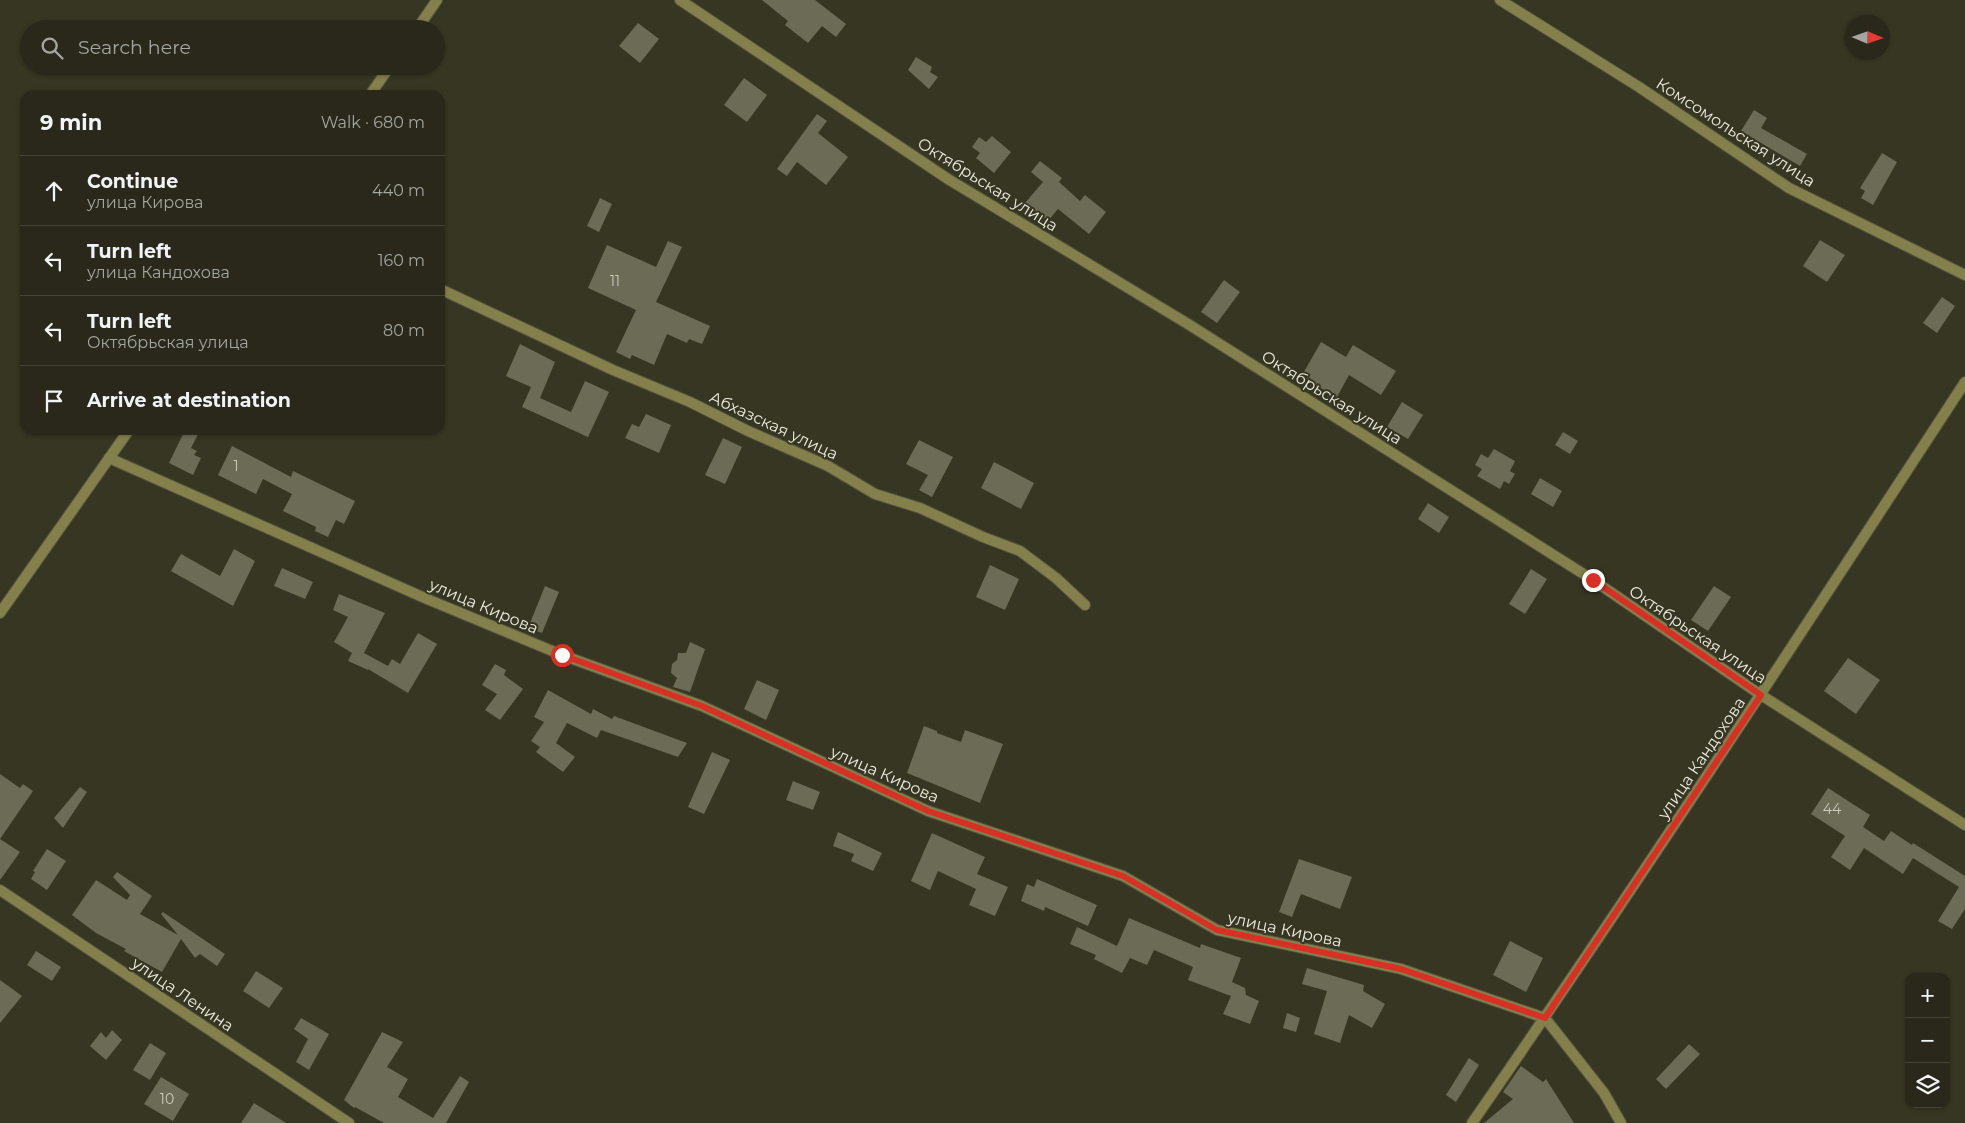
<!DOCTYPE html>
<meta charset="utf-8">
<style>
body{margin:0;font-family:Montserrat,sans-serif;background:#353427;color:#f1f3f6}
.controls{position:absolute;right:15px;bottom:15px;display:grid;overflow:hidden;border-radius:10px;box-shadow:0 1px 4px #0004}
.controls button{width:45px;height:45px;display:grid;place-items:center;padding:0;border:0;border-bottom:1px solid #454439;background:#29281a;color:#f1f3f6;font:25px sans-serif}
.compass{position:absolute;left:1845px;top:15px;width:45px;height:45px;border-radius:50%;background:#29281a;box-shadow:0 1px 4px #0004;rotate:92deg}
.stop{position:absolute;width:15px;height:15px;margin:-11px;border:4px solid #d93025;border-radius:50%;background:#fff}
.stop.end{background:#d93025;border-color:#fff;box-shadow:0 1px 5px #0008}
.list{margin:0;padding:0;list-style:none}
h2{display:flex;justify-content:space-between;align-items:center;height:65px;margin:0;padding:0 20px;font-size:21px}
h2 small{font-size:16px;font-weight:400;color:#a5a6a2}
.list li{display:grid;grid-template-columns:32px 1fr auto;gap:15px;align-items:center;box-sizing:border-box;height:70px;padding:0 20px;border-top:1px solid #454439}
.list b{display:block;font-size:19px;white-space:nowrap}
.list p{margin:0;font-size:16px;white-space:nowrap;color:#a5a6a2}
.list em{font-size:16px;font-style:normal;color:#a5a6a2}
.icon{flex:none;width:28px;height:28px;fill:none;stroke:currentColor;stroke-width:2;stroke-linecap:round;stroke-linejoin:round}
.map{position:relative;flex:none;width:1965px;height:1123px;overflow:hidden}
.search{position:absolute;background:#29281a;box-shadow:0 1px 4px #0004;left:20px;top:20px;width:425px;height:55px;display:flex;align-items:center;gap:12px;box-sizing:border-box;padding:0 18px;border-radius:28px;color:#a5a6a2;font-size:19px}
.panel{position:absolute;background:#29281a;box-shadow:0 1px 4px #0004;left:20px;top:90px;width:425px;height:345px;border-radius:15px}
.map>svg:first-child{display:block}
</style>
<div class="map">
<svg width="1965" height="1123" viewBox="0 0 1965 1123">
<rect width="100%" height="100%" fill="#373622"/>
<path fill="#6c6b55" d="M762 0H815L846 24 836 37 822 26 808 43 785 25 788 21Z
M638 23 659 39 640 63 619 46Z
M916 57 932 67 930 72 938 77 929 89 908 70Z
M744 78 767 95 747 122 724 105Z
M1754 110 1767 118 1761 128 1807 154 1800 166 1741 131Z
M817 114 827 121 818 133 848 157 826 185 797 162 787 176 777 169Z
M992 136 1011 152 994 173 976 158 980 153 972 147 979 137 986 142Z
M1882 153 1897 162 1873 205 1861 198 1865 191 1860 188Z
M1040 161 1062 178 1059 182 1080 201 1085 195 1106 212 1089 234 1058 209 1048 221 1025 203 1043 182 1031 172Z
M600 198 612 204 599 232 587 226Z
M1820 240 1845 255 1827 282 1803 266Z
M668 241 682 247 656 302 710 326 702 344 689 339 687 343 667 334 654 365 632 355 630 359 616 352 636 310 588 288 607 245 656 267Z
M1224 280 1240 292 1217 323 1201 312Z
M1942 297 1955 306 1937 333 1923 323Z
M1321 342 1346 357 1353 345 1396 371 1381 395 1349 375 1337 397 1301 377Z
M520 344 555 362 540 398 571 412 585 381 609 392 588 437 522 407 531 387 506 376Z
M1402 402 1423 415 1408 439 1387 427Z
M646 414 671 425 659 453 625 438 632 424 639 427Z
M185 430H200L191 448 197 451 194 455 201 458 193 475 169 463Z
M1563 432 1578 441 1570 454 1555 445Z
M723 438 742 447 725 484 705 475Z
M919 440 953 457 932 497 919 490 928 475 906 464Z
M232 446 291 477 293 471 355 501 344 524 336 520 328 537 315 531 316 527 283 511 292 494 263 479 256 494 218 475Z
M1494 449 1515 461 1510 471 1515 474 1509 484 1504 481 1500 489 1477 476 1482 469 1475 465 1481 454 1488 458Z
M994 462 1034 483 1021 509 981 488Z
M1540 478 1562 491 1553 507 1531 494Z
M1428 503 1449 517 1439 533 1418 519Z
M234 549 255 561 233 606 171 571 181 554 220 576Z
M990 565 1019 579 1005 610 976 597Z
M282 568 313 582 305 599 274 586Z
M1531 569 1547 579 1525 614 1509 604Z
M545 586 559 592 542 633 528 628Z
M1714 586 1731 597 1708 631 1691 620Z
M339 594 385 613 364 653 388 666 392 659 400 664 418 633 437 644 408 693 368 669V670L348 661 352 653 334 642 348 617 333 610Z
M690 642 705 649 690 692 673 687 677 678 671 673 672 664 677 660 678 653H686Z
M1848 658 1880 680 1856 714 1824 691Z
M495 664 506 670 504 675 523 689 500 720 485 710 497 694 482 685Z
M757 680 779 690 766 720 744 709Z
M548 690 591 714 593 709 612 719 614 716 687 743 678 757 601 730 597 738 567 723 556 743 575 757 563 772 536 752 540 747 531 741 544 722 534 717Z
M924 726 937 731V733L961 742 965 730 1003 744 980 803 907 773Z
M712 752 730 760 704 814 688 807Z
M0 774 20 788 23 784 33 791 0 839 20 852 0 880Z
M793 781 820 792 813 810 786 800Z
M80 787 87 792 63 828 54 818Z
M1828 788 1870 815 1863 827 1884 841 1891 831 1912 845 1913 843 1965 876V909L1952 929 1938 921 1959 887 1913 858 1903 874 1864 848 1850 870 1831 857 1845 836 1811 814Z
M838 832 882 853 873 871 851 861 854 854 833 846Z
M932 833 985 857 977 874 1008 887 995 916 969 905 976 889 938 871 930 890 911 881Z
M47 849 66 861 47 890 31 879 35 872 33 871Z
M1299 859 1352 877 1340 909 1301 894 1292 917 1279 912Z
M117 872 152 896 140 914 178 935 161 914 163 912 225 954 217 966 200 954 195 958 181 939 162 972 124 951 126 949 96 933 72 915 96 880 127 900 130 895 113 877Z
M1037 879 1097 905 1088 926 1045 907 1044 911 1021 901 1027 884 1034 887Z
M1129 918 1200 948 1201 944 1241 958 1232 982 1245 988 1246 995 1259 1001 1250 1024 1223 1014 1231 996 1188 980 1193 967 1154 950 1147 965 1130 958 1122 973 1094 959 1096 955 1070 944 1077 927 1117 946Z
M1510 941 1543 958 1526 992 1493 975Z
M36 951 61 967 52 981 27 965Z
M1307 968 1364 985 1363 991 1385 1004 1372 1028 1349 1015 1340 1043 1314 1034 1327 991 1302 984Z
M256 971 283 988 269 1008 243 991Z
M0 980 22 996 0 1023Z
M1287 1013 1300 1018 1296 1032 1283 1028Z
M301 1018 329 1034 309 1070 296 1062 308 1039 294 1029Z
M112 1030 122 1040 106 1060 90 1046 101 1032 106 1038Z
M382 1032 403 1042 387 1067 408 1079 398 1097 433 1118 460 1076 469 1082 446 1123H384L355 1107 354 1108 344 1100Z
M150 1043 166 1053 150 1080 133 1070Z
M1689 1044 1700 1054 1666 1089 1656 1079Z
M1469 1058 1479 1065 1456 1102 1446 1095Z
M1521 1066 1543 1082 1546 1079 1574 1123H1484L1513 1099 1503 1092Z
M161 1077 189 1094 173 1121 144 1104Z
M254 1103 286 1123H241Z"/>
<g fill="none" stroke-linecap="round" stroke-linejoin="round">
<g stroke="#545340" stroke-width="12">
<path id="minor" d="M680 0 948 179 1188 324 1593 580 1761 695 1965 825
M1500 0 1639 87 1789 188 1965 275
M440 289 613 370 690 402 748 431 828 466 875 494 920 508 983 537 1020 551 1056 578 1085 605
M109 458 427 599 562 655 702 706 928 811 1123 876 1217 930 1401 969 1545 1018 1604 1093 1621 1123
M0 890 349 1123
M1472 1123C1641 879 1803 630 1965 382"/>
</g>
<g stroke="#545340" stroke-width="12">
<path id="tertiary" d="M417 29 437 0
M370 95 390 66
M0 613 129 430"/>
</g>
<use href="#minor" stroke="#84804b" stroke-width="10"/>
<use href="#tertiary" stroke="#84804b" stroke-width="10"/>
</g>
<g fill="none" stroke-linecap="round" stroke-linejoin="round">
<path stroke="#d93025" stroke-width="6" d="M562 655 702 706 928 811 1123 876 1217 930 1401 969 1545 1018 1761 695 1593 580"/>
</g>
<g text-anchor="middle" stroke-width="4" stroke-linejoin="round" paint-order="stroke">
<g font-size="14" fill="#cccbbc">
<text x="615" y="286">11</text>
<text x="236" y="471">1</text>
<text x="1832" y="814">44</text>
<text x="167" y="1104">10</text>
</g>
<g font-size="16" fill="#ecebdf" stroke="#373622">
<text transform="translate(1736 132) rotate(33)" y="6">Комсомольская улица</text>
<text transform="translate(988 184) rotate(32)" y="6">Октябрьская улица</text>
<text transform="translate(1332 397) rotate(32)" y="6">Октябрьская улица</text>
<text transform="translate(774 425) rotate(25)" y="6">Абхазская улица</text>
<text transform="translate(484 606) rotate(23)" y="6">улица Кирова</text>
<text transform="translate(1698 634) rotate(34)" y="6">Октябрьская улица</text>
<text transform="translate(1701 758) rotate(-56)" y="6">улица Кандохова</text>
<text transform="translate(885 774) rotate(24)" y="6">улица Кирова</text>
<text transform="translate(1285 929) rotate(12)" y="6">улица Кирова</text>
<text transform="translate(183 994) rotate(34)" y="6">улица Ленина</text>
</g>
</g>
</svg>
<div class="controls">
<button>+</button>
<button>−</button>
<button><svg class="icon" aria-label="layers" viewBox="0 0 24 24"><path d="M12 4l9 5-9 5-9-5zM3 14l9 5 9-5"/></svg></button>
</div>
<svg class="compass" viewBox="-18 -18 36 36"><path d="M0-13l5 13h-10z" fill="#e53935"/><path d="M0 13l5-13h-10z" fill="#a5a6a2"/></svg>
<div class="stop" style="left:562px;top:655px"></div>
<div class="stop end" style="left:1593px;top:580px"></div>
<div class="search"><svg class="icon" aria-label="search" viewBox="0 0 24 24"><circle cx="10" cy="10" r="6"/><path d="M15 15l6 6"/></svg>Search here</div>
<section class="panel">
<h2>9 min<small>Walk · 680 m</small></h2>
<ul class="list">
<li><svg class="icon" aria-label="ahead" viewBox="0 0 24 24"><path d="M12 20V5M6 11l6-6 6 6"/></svg><div><b>Continue</b><p>улица Кирова</p></div><em>440 m</em></li>
<li><svg class="icon" aria-label="left" viewBox="0 0 24 24"><path d="M17 20v-9H6M10 6l-5 5 5 5"/></svg><div><b>Turn left</b><p>улица Кандохова</p></div><em>160 m</em></li>
<li><svg class="icon" aria-label="left" viewBox="0 0 24 24"><path d="M17 20v-9H6M10 6l-5 5 5 5"/></svg><div><b>Turn left</b><p>Октябрьская улица</p></div><em>80 m</em></li>
<li><svg class="icon" aria-label="arrive" viewBox="0 0 24 24"><path d="M6 21V4h12l-3 4 3 4H6"/></svg><div><b>Arrive at destination</b></div></li>
</ul>
</section>
</div>
